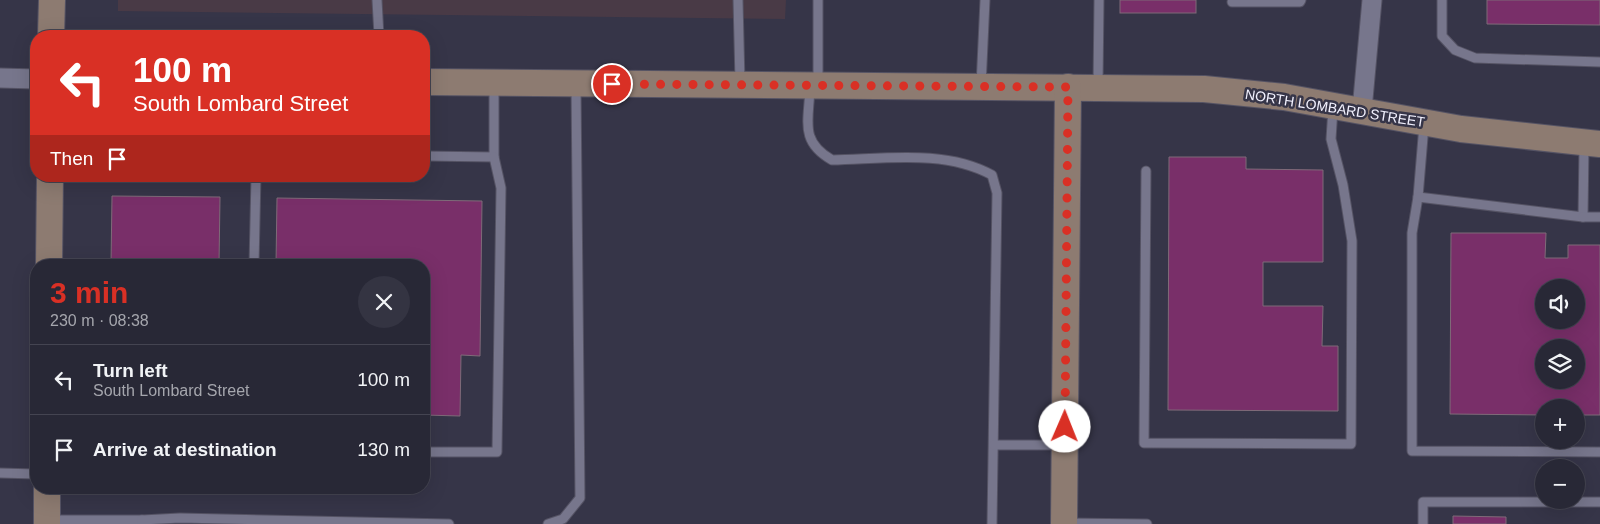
<!DOCTYPE html>
<html lang="en">
<head>
<meta charset="utf-8">
<style>
	:root { --surface:#282836; --page:#343442; --text:#f1f3f6; --muted:#a5a6ad; --line:#444451; --accent:#d93025 }
	body { margin:0; font-family:Arial,sans-serif; background:var(--page); color:var(--text); height:100vh; display:flex; flex-direction:column; font-size:19px; white-space:nowrap }
	* { box-sizing:border-box; margin:0 }
	p { font-size:16px; color:var(--muted) }
	.icon { flex:none; width:28px; height:28px; fill:none; stroke:currentColor; stroke-width:2; stroke-linecap:round; stroke-linejoin:round }
	.map { position:relative; flex:1; overflow:hidden }
	.sheet { position:absolute; left:30px; top:259px; width:400px; height:235px; display:flex; flex-direction:column; background:var(--surface); border-radius:20px; box-shadow:0 5px 20px #0002,0 0 0 1px var(--line) }
	.sheet>* { flex:none }
	.top-card { position:absolute; left:30px; top:30px; width:400px; height:152px; border-radius:20px; box-shadow:0 5px 20px #0002,0 0 0 1px var(--line); background:#d93025; color:#fff; overflow:hidden }
	.tools { position:absolute; left:1535px; top:279px; display:grid; gap:10px }
	.tools a { display:grid; place-items:center; width:50px; height:50px; border-radius:50%; background:var(--surface); box-shadow:0 5px 20px #0002,0 0 0 1px var(--line); font-size:25px }
	.pin { position:absolute; display:grid; place-items:center; width:42px; height:42px; color:#fff; margin:-21px; border:2px solid #fff; border-radius:50%; box-shadow:0 1px 5px #0007 }
	.me { position:absolute; width:55px; margin:-28px; rotate:1deg; stroke-linejoin:round; filter:drop-shadow(0 0 4px #0008) }
	.turn { display:flex; align-items:center; gap:18px; height:105px; padding:0 20px; font-size:22px }
	.turn .icon { width:65px; height:65px; stroke-width:2.5 }
	.turn b { display:block; font-size:35px; line-height:42px }
	.then { display:flex; align-items:center; height:48px; padding:0 20px; background:#0003; gap:10px; font-size:19px }
	.round { display:grid; place-items:center; flex:none; width:52px; height:52px; border-radius:26px; background:var(--page) }
	.head { display:flex; align-items:center; justify-content:space-between; height:85px; padding:0 20px }
	h1 { font-size:30px; font-weight:700; line-height:38px; color:var(--accent) }
	ul { padding:0; list-style:none }
	li { display:flex; align-items:center; gap:15px; height:70px; padding:0 20px; border-top:1px solid var(--line) }
	li div { flex:1 }
	li b { display:block; font-size:19px }
	li em { font-style:normal }
	.map>svg:first-child { display:block }
	.industrial { fill:#493a46 }
	.building { fill:#792f69; stroke:#7f6b79; fill-rule:evenodd }
	.lines { fill:none; stroke-linecap:round; stroke-linejoin:round }
	.lane-casing { stroke:#555364; stroke-width:11 }
	.street-casing { stroke:#555364; stroke-width:21 }
	.secondary-casing { stroke:#555364; stroke-width:28 }
	.lane { stroke:#77768c; stroke-width:9 }
	.street { stroke:#77768c; stroke-width:19 }
	.secondary { stroke:#8d7b71; stroke-width:26 }
	.route { stroke:#d93025; stroke-width:9; stroke-dasharray:0 16.2 }
	.labels { text-anchor:middle; stroke-width:5; stroke-linejoin:round; paint-order:stroke }
	.street-label { font-size:14px; fill:#f2f1fe; stroke:#363548 }
</style>
</head>
<body>
<div class="map">
<svg width="1600" height="524" viewBox="0 0 1600 524">
	<rect width="100%" height="100%" fill="#363548"/>
	<polygon class="industrial" points="118,0 786,0 785,19 118,11"/>
	<g class="building">
		<rect x="1120" y="0" width="76" height="13"/>
		<polygon points="1487,0 1600,0 1600,25 1487,24"/>
		<polygon points="1169,157 1246,157 1246,169 1323,170 1323,262 1263,262 1263,306 1323,306 1322,346 1338,346 1338,411 1168,410"/>
		<polygon points="112,196 220,197 219,265 111,265"/>
		<polygon points="277,198 482,201 480,356 461,355 460,416 424,415 424,265 276,265"/>
		<path d="M1451,233H1546L1545,258H1568V245H1600V415H1576V408H1544V415L1450,414ZM1544,288H1576V320H1544ZM1544,348H1576V380H1544Z"/>
		<polygon points="1453,516 1506,517 1506,524 1453,524"/>
	</g>
	<g class="lines">
		<defs>
			<g id="lane">
				<polyline points="377,0 379,36"/>
				<polyline points="738,0 740,82"/>
				<polyline points="818,0 818,82"/>
				<polyline points="1442,0 1442,36 1455,50 1475,58 1600,62"/>
				<polyline points="1232,2 1300,2 1301,0"/>
				<polyline points="1098,85 1099,0"/>
				<polyline points="981,86 985,0"/>
				<path d="M810,87C809,121 799,141 832,160C884,159 945,149 992,175L997,193L992,524"/>
				<polyline points="1424,125 1418,197 1412,233 1412,451 1600,452"/>
				<polyline points="424,156 494,157 494,85"/>
				<polyline points="1146,171 1144,443 1351,444 1352,241 1343,185 1331,139 1333,108"/>
				<polyline points="1418,197 1583,217 1584,146"/>
				<polyline points="1583,217 1600,217"/>
				<polyline points="254,265 256,176"/>
				<polyline points="994,445 1062,445"/>
				<polyline points="424,452 497,452 501,188 494,157"/>
				<polyline points="0,473 36,474"/>
				<polyline points="50,520 142,520"/>
				<polyline points="1067,523 1147,524"/>
				<polyline points="142,524 142,520 180,518 449,524"/>
				<polyline points="548,524 563,519 580,498 576,86"/>
				<polyline points="1423,524 1423,502 1600,502"/>
			</g>
			<g id="street">
				<polyline points="0,78 36,79"/>
				<polyline points="1362,110 1372,0"/>
			</g>
			<g id="secondary">
				<polyline points="51,36 52,0"/>
				<polyline points="424,82 1204,89 1284,97 1461,129 1600,144"/>
				<polyline points="49,265 50,176"/>
				<polyline points="47,488 47,524"/>
				<polyline points="1064,524 1068,87"/>
			</g>
		</defs>
		<use href="#lane" class="lane-casing"/>
		<use href="#street" class="street-casing"/>
		<use href="#secondary" class="secondary-casing"/>
		<use href="#lane" class="lane"/>
		<use href="#street" class="street"/>
		<use href="#secondary" class="secondary"/>
	</g>
	<g class="lines">
		<polyline class="route" points="612,84 1068,87 1065,427"/>
	</g>
	<g class="labels">
		<g class="street-label">
			<text transform="translate(1335 108) rotate(9)" y="5">NORTH LOMBARD STREET</text>
		</g>
	</g>
</svg>
<div class="tools">
<a><svg class="icon" aria-label="sound" viewBox="0 0 24 24"><path d="M4 9h4l5-4v14l-5-4H4zM17 9q2 3 0 6"/></svg></a>
<a><svg class="icon" aria-label="layers" viewBox="0 0 24 24"><path d="M12 4l9 5-9 5-9-5zM3 14l9 5 9-5"/></svg></a>
<a>+</a>
<a>−</a>
</div>
<div class="pin" style="left:612px;top:84px;background:#d93025"><svg class="icon" aria-label="arrive" viewBox="0 0 24 24"><path d="M6 21V4h12l-3 4 3 4H6"/></svg></div>
<svg class="me" style="left:1065px;top:427px" viewBox="-20 -20 40 40"><circle r="19" fill="#fff"/><path d="M0-13L10 11 0 6-10 11z" fill="#d93025"/></svg>
<div class="top-card">
<div class="turn"><svg class="icon" aria-label="left" viewBox="0 0 24 24"><path d="M17 20v-9H6M10 6l-5 5 5 5"/></svg><div><b>100 m</b>South Lombard Street</div></div>
<div class="then">Then<svg class="icon" aria-label="arrive" viewBox="0 0 24 24"><path d="M6 21V4h12l-3 4 3 4H6"/></svg></div>
</div>
<section class="sheet">
<div class="head"><div><h1>3 min</h1><p>230 m · 08:38</p></div><a class="round"><svg class="icon" aria-label="close" viewBox="0 0 24 24"><path d="M6 6l12 12M18 6L6 18"/></svg></a></div>
<ul>
<li><svg class="icon" aria-label="left" viewBox="0 0 24 24"><path d="M17 20v-9H6M10 6l-5 5 5 5"/></svg><div><b>Turn left</b><p>South Lombard Street</p></div><em>100 m</em></li>
<li><svg class="icon" aria-label="arrive" viewBox="0 0 24 24"><path d="M6 21V4h12l-3 4 3 4H6"/></svg><div><b>Arrive at destination</b></div><em>130 m</em></li>
</ul>
</section>
</div>
</body>
</html>
